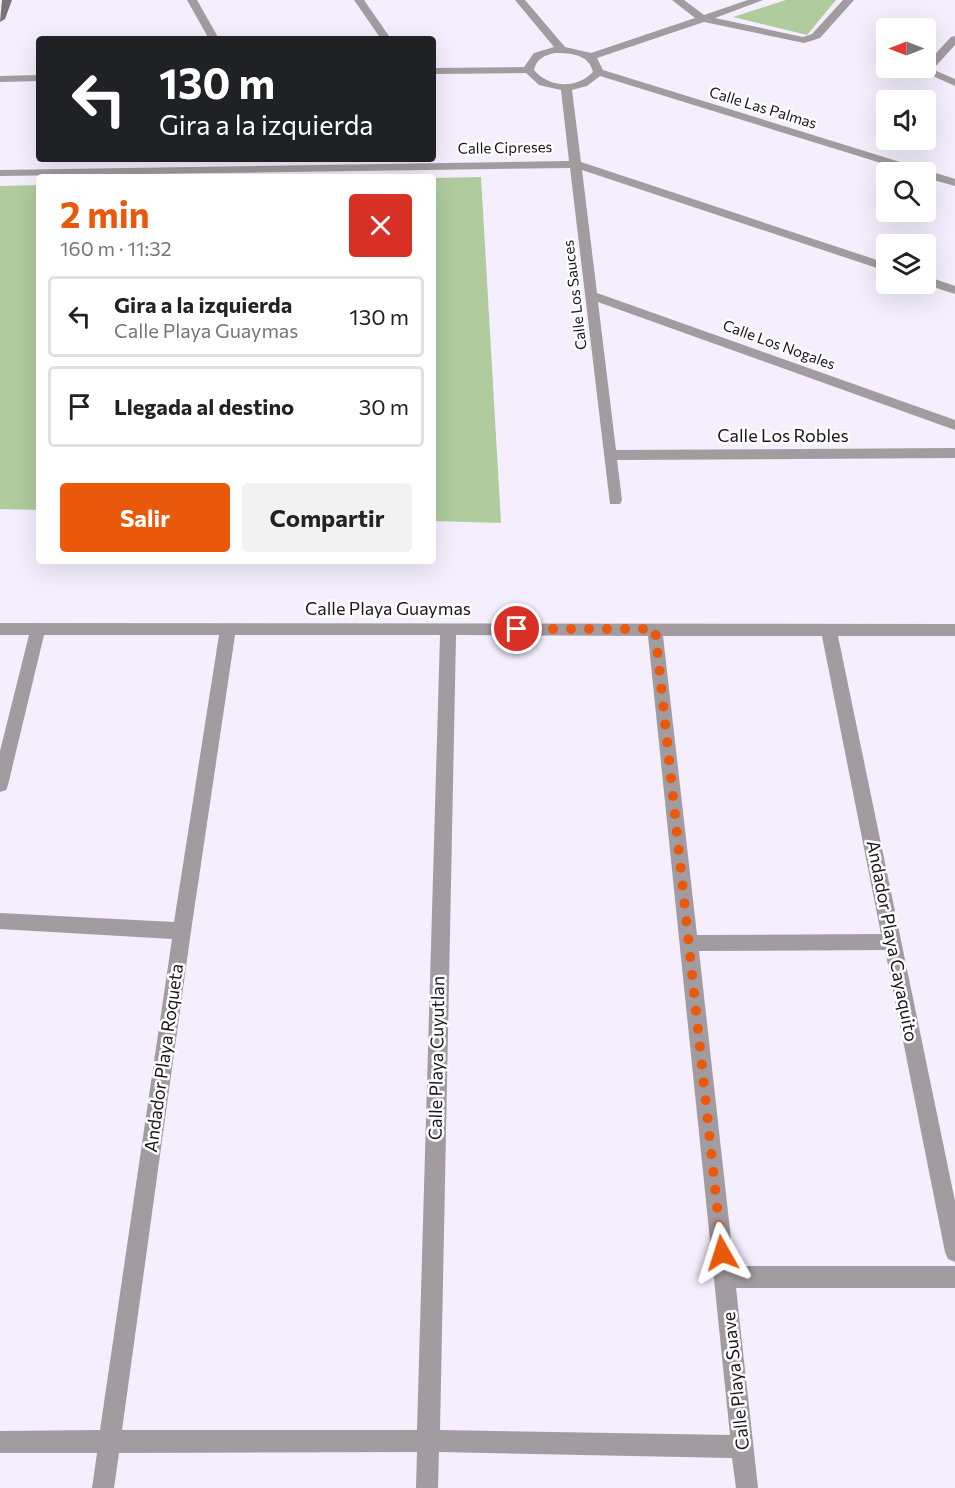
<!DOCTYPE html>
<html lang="es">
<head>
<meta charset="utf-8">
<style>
	:root { --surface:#fff; --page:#f2f2f2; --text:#222; --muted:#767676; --line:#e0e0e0; --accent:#ea580c }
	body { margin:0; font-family:Commissioner,sans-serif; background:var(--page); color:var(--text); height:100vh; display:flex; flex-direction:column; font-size:22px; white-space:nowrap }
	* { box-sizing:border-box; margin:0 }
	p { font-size:20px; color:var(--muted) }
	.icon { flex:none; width:33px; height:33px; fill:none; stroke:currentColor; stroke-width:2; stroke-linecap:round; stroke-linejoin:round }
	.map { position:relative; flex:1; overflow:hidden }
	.side { position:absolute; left:36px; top:174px; width:400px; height:390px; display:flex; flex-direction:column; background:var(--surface); border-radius:6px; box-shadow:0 6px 24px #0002 }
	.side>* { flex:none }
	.banner { position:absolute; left:36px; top:36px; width:400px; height:126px; border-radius:6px; box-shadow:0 6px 24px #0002; background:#202124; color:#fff; overflow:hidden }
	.needle { width:39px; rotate:270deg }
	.buttons { position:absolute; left:876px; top:18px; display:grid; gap:12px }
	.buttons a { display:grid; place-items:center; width:60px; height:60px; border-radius:6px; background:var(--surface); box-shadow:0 6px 24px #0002; font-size:30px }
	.pin { position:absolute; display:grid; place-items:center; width:51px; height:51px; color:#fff; margin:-26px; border:3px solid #fff; border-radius:50%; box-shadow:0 2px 6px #0007 }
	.me { position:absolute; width:66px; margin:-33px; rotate:354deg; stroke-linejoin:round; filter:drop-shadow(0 0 4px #0008) }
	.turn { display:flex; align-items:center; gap:21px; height:126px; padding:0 24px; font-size:27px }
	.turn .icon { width:78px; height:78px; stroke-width:2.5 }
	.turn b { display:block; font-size:42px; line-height:51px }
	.round { display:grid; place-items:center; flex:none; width:63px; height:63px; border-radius:6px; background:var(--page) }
	.overview { display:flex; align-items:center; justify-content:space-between; height:102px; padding:0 24px }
	h1 { font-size:36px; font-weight:700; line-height:45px; color:var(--accent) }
	.primary-button { display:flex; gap:12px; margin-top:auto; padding:12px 24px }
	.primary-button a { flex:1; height:69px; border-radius:6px; background:var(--accent); color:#fff; font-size:24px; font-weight:700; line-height:69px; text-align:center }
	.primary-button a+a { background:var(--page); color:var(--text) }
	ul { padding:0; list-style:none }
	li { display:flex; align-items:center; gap:18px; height:81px; margin:0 12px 9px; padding:0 12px; border:3px solid var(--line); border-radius:6px }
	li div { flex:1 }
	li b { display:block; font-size:22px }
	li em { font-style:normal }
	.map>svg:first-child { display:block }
	.green { fill:#b0cb9e }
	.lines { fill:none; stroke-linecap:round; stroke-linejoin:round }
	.minor { fill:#a29ba0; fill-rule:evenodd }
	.secondary { fill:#7d7279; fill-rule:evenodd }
	.route { stroke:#ea580c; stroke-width:10; stroke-dasharray:0 18 }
	.labels { text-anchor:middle; stroke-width:5; stroke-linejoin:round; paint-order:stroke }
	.far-street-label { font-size:15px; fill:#18151b; stroke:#fefefe }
	.street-label { font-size:18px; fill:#18151b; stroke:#fefefe }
</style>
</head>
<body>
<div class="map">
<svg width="955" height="1488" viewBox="0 0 955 1488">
	<rect width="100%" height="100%" fill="#f4eefd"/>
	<g class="green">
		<polygon points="786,0 836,0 807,35 733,17"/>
		<polygon points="481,177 501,523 434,521 434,178"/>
		<polygon points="39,185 39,510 0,509 0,186"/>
	</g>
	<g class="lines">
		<g class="minor">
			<polygon points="187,0 197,0 219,39 209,39"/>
			<polygon points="354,0 364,0 391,39 381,39"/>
			<path d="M515,0H525L565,47L591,53L695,18L672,0H684L704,15L748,0H763L715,18L803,37L812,34L843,0H854L820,38L804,43L704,22L597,58L603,70L955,179V186L926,178V172H910L600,76L587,86L572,90L581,162L886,263V271L582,170L597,293L955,420V430L598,302L616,450L955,448V458L617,460L622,500L620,504H610L570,168L0,176V170L569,161L561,90L539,85L526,73L434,74V68L524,67L534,53L554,47ZM555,53C570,53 589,54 593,72C577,89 549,88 534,70C536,59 545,55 555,53Z"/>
			<polygon points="955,36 955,45 934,68 934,70 955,79 955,86 924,72 926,64 951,37"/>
			<polygon points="39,75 39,81 0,82 0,76"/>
			<polygon points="926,276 955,286 955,294 924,284"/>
			<path d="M0,623L955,624V636H838L955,1201V1262L948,1259L945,1252L885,950L699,951L734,1266H955V1288H736L758,1488H736L732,1458L439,1452L438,1488H416L417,1452L119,1453L114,1488H92L97,1453H0V1431L100,1430L172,939L0,929V913L174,922L219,635H44L8,785L6,790L0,792V751L29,635H0ZM235,635H440L417,1430H122L191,931ZM456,635L648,636L730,1435L440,1430ZM663,636H822L881,934L697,935Z"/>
		</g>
		<polygon class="secondary" points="2,0 12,0 5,19 0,22"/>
	</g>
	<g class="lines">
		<polyline class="route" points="517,629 655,629 722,1253"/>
	</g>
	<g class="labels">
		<g class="far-street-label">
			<text transform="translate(763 108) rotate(17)" y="5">Calle Las Palmas</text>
			<text transform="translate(505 148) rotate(-1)" y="5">Calle Cipreses</text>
			<text transform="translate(575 295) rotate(-97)" y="5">Calle Los Sauces</text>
			<text transform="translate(779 345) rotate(20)" y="5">Calle Los Nogales</text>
		</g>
		<g class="street-label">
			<text x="783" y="442">Calle Los Robles</text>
			<text x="388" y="615">Calle Playa Guaymas</text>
			<text transform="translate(892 941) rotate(79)" y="6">Andador Playa Cayaquito</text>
			<text transform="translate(164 1058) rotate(-82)" y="6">Andador Playa Roqueta</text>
			<text transform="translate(437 1058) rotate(-89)" y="6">Calle Playa Cuyutlan</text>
			<text transform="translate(736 1381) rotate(-96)" y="6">Calle Playa Suave</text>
		</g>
	</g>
</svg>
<div class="buttons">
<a><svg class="needle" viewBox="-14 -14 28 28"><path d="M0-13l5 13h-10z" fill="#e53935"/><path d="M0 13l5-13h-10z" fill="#767676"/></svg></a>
<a><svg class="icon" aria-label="sound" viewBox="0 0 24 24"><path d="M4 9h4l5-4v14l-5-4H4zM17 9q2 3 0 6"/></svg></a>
<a><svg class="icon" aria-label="search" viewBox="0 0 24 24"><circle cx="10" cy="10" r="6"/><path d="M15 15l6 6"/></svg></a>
<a><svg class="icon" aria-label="layers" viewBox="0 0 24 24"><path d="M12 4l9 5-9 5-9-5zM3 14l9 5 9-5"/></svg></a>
</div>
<div class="pin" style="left:517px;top:629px;background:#d93025"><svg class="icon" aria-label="arrive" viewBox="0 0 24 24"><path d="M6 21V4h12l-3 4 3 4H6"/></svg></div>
<svg class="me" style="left:722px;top:1253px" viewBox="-20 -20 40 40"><path d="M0-17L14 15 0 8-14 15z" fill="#ea580c" stroke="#fff" stroke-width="4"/></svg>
<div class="banner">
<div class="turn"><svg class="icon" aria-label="left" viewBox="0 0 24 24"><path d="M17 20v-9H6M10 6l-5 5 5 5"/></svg><div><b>130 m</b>Gira a la izquierda</div></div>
</div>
<section class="side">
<div class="overview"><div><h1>2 min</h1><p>160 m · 11:32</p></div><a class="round" style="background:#d93025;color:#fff"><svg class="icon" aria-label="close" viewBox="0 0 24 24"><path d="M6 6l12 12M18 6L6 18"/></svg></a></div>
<ul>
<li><svg class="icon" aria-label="left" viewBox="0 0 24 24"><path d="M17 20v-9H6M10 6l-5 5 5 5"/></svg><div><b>Gira a la izquierda</b><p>Calle Playa Guaymas</p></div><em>130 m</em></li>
<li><svg class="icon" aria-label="arrive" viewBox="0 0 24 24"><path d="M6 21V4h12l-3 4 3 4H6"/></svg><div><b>Llegada al destino</b></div><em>30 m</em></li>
</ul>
<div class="primary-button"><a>Salir</a><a>Compartir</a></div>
</section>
</div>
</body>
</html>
